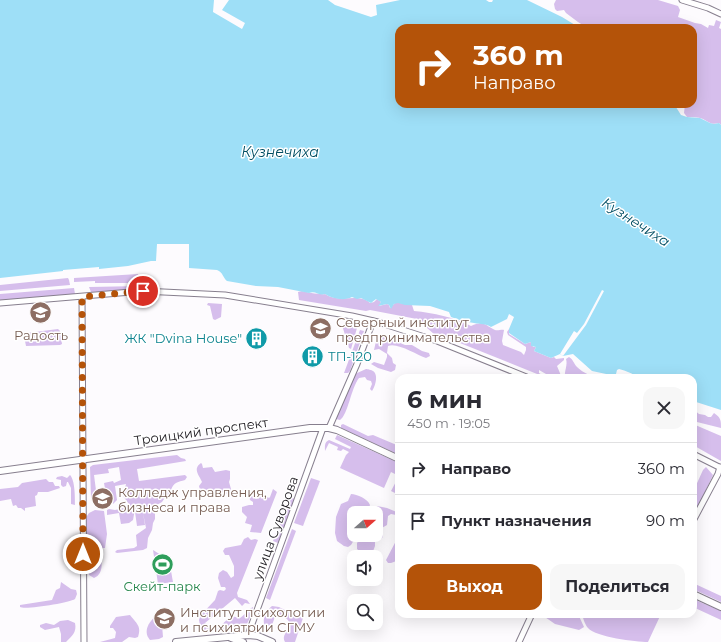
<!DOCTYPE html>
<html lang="ru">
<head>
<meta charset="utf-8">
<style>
	:root { --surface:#fff; --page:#f7f7f7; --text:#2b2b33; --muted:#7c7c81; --line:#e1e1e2; --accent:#b45309 }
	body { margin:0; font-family:Montserrat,sans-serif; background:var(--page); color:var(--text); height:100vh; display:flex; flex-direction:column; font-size:15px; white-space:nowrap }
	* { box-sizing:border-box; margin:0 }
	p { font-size:13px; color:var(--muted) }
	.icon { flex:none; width:22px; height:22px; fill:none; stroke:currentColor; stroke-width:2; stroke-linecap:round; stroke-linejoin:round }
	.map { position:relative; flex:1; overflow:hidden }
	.sheet { position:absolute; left:395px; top:374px; width:302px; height:244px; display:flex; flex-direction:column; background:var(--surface); border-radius:12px; box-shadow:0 4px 16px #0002 }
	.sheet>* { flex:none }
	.top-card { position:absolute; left:395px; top:24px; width:302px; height:84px; border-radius:12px; box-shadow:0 4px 16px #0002; background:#b45309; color:#fff; overflow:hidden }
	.needle { width:26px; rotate:69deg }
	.controls { position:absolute; left:347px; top:506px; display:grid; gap:8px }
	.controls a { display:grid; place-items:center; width:36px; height:36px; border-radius:8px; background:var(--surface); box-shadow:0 4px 16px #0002; font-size:20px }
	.pin { position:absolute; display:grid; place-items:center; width:34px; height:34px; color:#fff; margin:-17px; border:2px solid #fff; border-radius:50%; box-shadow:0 1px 4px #0007 }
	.me { position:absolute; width:44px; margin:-22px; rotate:0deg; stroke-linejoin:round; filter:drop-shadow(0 0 3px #0008) }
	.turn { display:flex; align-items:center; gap:14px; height:84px; padding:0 12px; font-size:18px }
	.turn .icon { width:52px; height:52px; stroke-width:2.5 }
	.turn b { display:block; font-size:28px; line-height:34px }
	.round { display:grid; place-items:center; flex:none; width:42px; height:42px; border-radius:12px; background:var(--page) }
	.overview { display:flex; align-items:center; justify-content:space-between; height:68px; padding:0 12px }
	h1 { font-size:24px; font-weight:700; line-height:30px }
	.button { display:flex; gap:8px; margin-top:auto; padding:8px 12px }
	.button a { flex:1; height:46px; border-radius:12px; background:var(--accent); color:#fff; font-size:16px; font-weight:700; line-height:46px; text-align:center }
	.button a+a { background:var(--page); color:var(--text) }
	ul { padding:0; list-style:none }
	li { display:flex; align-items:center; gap:12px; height:52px; padding:0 12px; border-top:1px solid var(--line) }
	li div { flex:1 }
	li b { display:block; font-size:15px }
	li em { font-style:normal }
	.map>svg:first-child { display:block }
	.green { fill:#d6beec }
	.water { fill:#9edff7 }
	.pier { fill:#fdfbfe }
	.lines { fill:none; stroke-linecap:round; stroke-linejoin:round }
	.minor-casing { stroke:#877f8e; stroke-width:7 }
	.major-casing { stroke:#877f8e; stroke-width:8 }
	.minor { stroke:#fff; stroke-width:5 }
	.major { stroke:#fff; stroke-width:6 }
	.route { stroke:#b45309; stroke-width:7; stroke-dasharray:0 12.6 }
	.labels { text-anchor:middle; stroke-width:3; stroke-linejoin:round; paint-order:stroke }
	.education-label { font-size:13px; fill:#785e54; stroke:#fff; text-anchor:start }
	.culture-label { font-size:13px; fill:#0d838f; stroke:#fff; text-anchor:end }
	.street-label { font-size:13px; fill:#1f1c21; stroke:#fff }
	.leisure-label { font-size:13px; fill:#27864d; stroke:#fff }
	.water-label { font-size:14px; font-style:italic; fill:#004d62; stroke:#fff }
</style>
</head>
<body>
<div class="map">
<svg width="721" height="642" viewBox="0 0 721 642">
	<rect width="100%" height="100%" fill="#fdfbfe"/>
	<g class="green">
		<path d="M556,0H658L678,6L680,10L678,17L695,23L701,24L708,28L709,25L714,26L716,20L721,22L719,28L721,29V125L719,123C712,125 710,123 703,119C698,117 692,117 687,117L684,113L685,104H693V28H607L598,25L586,27L578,22L566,13L564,10L557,11L555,9L554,4Z"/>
		<polygon points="138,274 138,283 95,283 95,281 74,282 74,278"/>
		<polygon points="68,278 69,280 70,285 0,291 0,285"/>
		<polygon points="141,286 141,290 91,292 89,287"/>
		<polygon points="74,288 75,294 0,301 0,294"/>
		<path d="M302,291C305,292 322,295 325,294C340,304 359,292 370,303L374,302L377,299L381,302L379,306L387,304L389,305L390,308L395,303H400L412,305L414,311C434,313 453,317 471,326C483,320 485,325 495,330C498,331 502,329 504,330L502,341L503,345L521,352L524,355L526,350V347L508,335L507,332L509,329V334L525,344L531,342L533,347H536L534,351L551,358L554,357L556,359L564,358V360L557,366L562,378H553L539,370V373L547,378L450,339L435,335L417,319L370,310L366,311L299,300L298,292Z"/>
		<polygon points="208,303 222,304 221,317 215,320 213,319 210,306 207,305"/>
		<polygon points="342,325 357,328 351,349 349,348"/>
		<polygon points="58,329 60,331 62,344 60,345 26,346 24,336 27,333"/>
		<polygon points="360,330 364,331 350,371 348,373 344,373"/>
		<path d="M380,336L388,338L405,345H412L422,351L429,353L430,356L426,358C417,355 397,342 388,346L387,353L392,358L393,363L396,365L395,370L391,372L378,368L371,364L374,362L384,365L387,357V354L379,349L374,350L377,337Z"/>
		<path d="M569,357C573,359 574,364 577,367C583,373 591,376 599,378H565C564,371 568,365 566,359Z"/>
		<path d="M366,369C367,369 372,370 373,371C379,375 375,387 372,391L370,389L372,384L371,381L367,380L365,377L359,378C351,388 348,415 340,420L336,419L355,374Z"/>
		<path d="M693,409L699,414L705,415L708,417H711L714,413C721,418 721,420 721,428L693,421Z"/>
		<polygon points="343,424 368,436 373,435 399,446 399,455 341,428 341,425"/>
		<polygon points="693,424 721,436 721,461 693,445"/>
		<path d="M337,435L399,463V495L391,491L399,476L391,472L384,488L340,468L346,455L349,452L343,449L341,451L337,450L338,447L329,443L325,451C325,447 324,442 329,440L350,449L351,447L335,439Z"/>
		<path d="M177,455L181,458L185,459L186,461L137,469L139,481L185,475L187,477L185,480C178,482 174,482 171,490L172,496H166L162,502L155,506V519L153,523L152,530L148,538L147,548L143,550L117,553L115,552L117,550L134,548L137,546L136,535L146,528L143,513L145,525L137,526L135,512L142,511V509L140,507L135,509L133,520L129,523L121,524L119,513L107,515V510L109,509L115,510L124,508L129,510V504L123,496L126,484L115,486L117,500L113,504L111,493L106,494L104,483L113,481L114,483L121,480L119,467L108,469L109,473L94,475L97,498H91L90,467L93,465Z"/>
		<path d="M201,463L202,464L203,468L212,467L215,472L226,470L230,471V479L229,482L231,489V492L226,494L219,491L212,492L200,490L199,486L202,482C200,476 192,469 201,463Z"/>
		<polygon points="706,467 713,475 693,518 693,492 703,470"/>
		<path d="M70,475C75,480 75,497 75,505L71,504V488L68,482H67L66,486L63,487L61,485V480L56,479L57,477L62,476L67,478Z"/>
		<polygon points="311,478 320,481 303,526 294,523"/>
		<polygon points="46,479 49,482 53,482 55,486 59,486 60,488 48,492 38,492 37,495 35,496 36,506 25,508 25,511 21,508 18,508 16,505 13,506 11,499 0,501 0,489 18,487 22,483"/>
		<polygon points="273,489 277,492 261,533 250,532 252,525 245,523 247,517 242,512 242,507 249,505 253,505 253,502 250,500 249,496 251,495 256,499 264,495 269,498 270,497"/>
		<path d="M351,494C357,494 368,499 370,505L367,513H354V535H357L351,545L348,547L344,546L337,541L335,533L336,517L341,504L348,501Z"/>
		<polygon points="290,497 295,499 278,543 273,541"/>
		<polygon points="377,506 387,508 399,513 396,515 391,514 388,516 387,525 380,529 383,537 379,540 375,538 375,546 372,554 365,556 357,549 357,543 363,535 376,535 376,513"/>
		<path d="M95,510L104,511L107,534L105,548H101L98,550C102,558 105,574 94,578L89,575L85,540V519L89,513Z"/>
		<polygon points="292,529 296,531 270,600 266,598"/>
		<polygon points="399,531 399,560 391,563 388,563 386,560 397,539"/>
		<polygon points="248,537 251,540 255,539 258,540 237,593 238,597 247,600 250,604 245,603 242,606 235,598 205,623 212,632 207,633 201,631 199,620 200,616 215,600 218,591 220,590 224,591 226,589 225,587 221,587 218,578 219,573 223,570 227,572 231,578 234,576 234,566 229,555 225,555 223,551 225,548 241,545 244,539"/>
		<polygon points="153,550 169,560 173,582 158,584"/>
		<path d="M61,582L71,589L76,590L77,594L75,599C69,603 25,610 20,607V605L52,600L56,590L60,588Z"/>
		<polygon points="693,583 721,596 721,602 693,589"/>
		<polygon points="693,599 721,611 721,620 693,607"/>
		<path d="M272,606L279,607L296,616L303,618L295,642H285C281,636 288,631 290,625C289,618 281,614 275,617L270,630L266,631C262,621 263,613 272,606Z"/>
		<path d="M253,607V611L247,624L236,625L227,630H216L231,616L240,618C245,615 248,609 253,607Z"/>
		<path d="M161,613L163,637L159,639L150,640C141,630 152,617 161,613Z"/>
		<polygon points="543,614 578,614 584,627 579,630 555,624 542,615"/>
		<path d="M582,614H589L598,617L599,614H661L648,642C636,642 596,637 588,628C585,625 583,618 582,614Z"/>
		<path d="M130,615C136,623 142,626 138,637L135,638L129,637L122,642H100L115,638L116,632L113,628H110V626L116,617Z"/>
		<path d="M68,620L75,623C77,632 72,636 66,642H61V634L59,627L45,630L40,627V625L46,623L54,625L60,621Z"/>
	</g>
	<path class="water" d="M0,0H214L213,12L242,29L245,23L222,10L229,0H328L335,5L371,17L377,15L376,5L400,0H486L489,2H492L493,0H527L562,17L580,28H585H399V104H674L681,115L687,117L700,118L710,123L714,124L719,123L721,125V410L693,401V378H638C633,373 626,371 619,369L617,370L616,374L611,375L592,371L573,354L563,356L560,354L551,358L534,351L536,347L531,346V342L525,344L509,333V329L514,317L509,314L507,319L491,327C485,323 481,325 474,323C466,322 459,320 451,317L449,312L430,306L405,305L398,303L394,304L391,309L389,305L387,304L378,306L381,302L376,299L371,303L361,298L357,299L352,297C344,301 333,299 325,294C319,296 315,290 309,293L278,287L256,286L227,281C223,278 223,272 217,270L189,268V244H157L156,261H151L128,266L99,269V267L63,270V271L0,278Z"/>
	<polygon class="pier" points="602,290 604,291 586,325 563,356 560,354 574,331 577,333 584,324"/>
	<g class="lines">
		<defs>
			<g id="minor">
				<polyline points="682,0 708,8 721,14"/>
				<polyline points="82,297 84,642"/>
				<polyline points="0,303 143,291 225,295 352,316 378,322 437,341 529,378"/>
				<polyline points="329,428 357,364 373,321"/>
				<polyline points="693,454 721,468"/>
				<polyline points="693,521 718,474 720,467"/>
				<polyline points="248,635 323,428"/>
				<polyline points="519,642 532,614"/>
			</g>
			<g id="major">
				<polyline points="0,471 310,428 329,428 337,430 399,459"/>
				<polyline points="693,594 721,607"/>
				<polyline points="231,638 243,642"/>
				<polyline points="176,642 248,635 258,636 272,642"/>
			</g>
		</defs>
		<use href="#minor" class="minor-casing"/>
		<use href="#major" class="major-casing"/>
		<use href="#minor" class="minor"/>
		<use href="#major" class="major"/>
	</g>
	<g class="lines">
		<polyline class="route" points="83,554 82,297 143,291"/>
	</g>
	<defs>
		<symbol id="school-disc" viewBox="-11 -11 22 22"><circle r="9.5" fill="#8d6e63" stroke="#fff"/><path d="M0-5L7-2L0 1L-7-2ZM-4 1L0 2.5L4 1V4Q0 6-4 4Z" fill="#fff"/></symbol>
		<symbol id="university-disc" viewBox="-11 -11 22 22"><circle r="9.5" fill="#8d6e63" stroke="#fff"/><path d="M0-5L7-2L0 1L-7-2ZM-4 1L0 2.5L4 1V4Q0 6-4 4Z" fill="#fff"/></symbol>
		<symbol id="building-disc" viewBox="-11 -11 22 22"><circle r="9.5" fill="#0f9aa8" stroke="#fff"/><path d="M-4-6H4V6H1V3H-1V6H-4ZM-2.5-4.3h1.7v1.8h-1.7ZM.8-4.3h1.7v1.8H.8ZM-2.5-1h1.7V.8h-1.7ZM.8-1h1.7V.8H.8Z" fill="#fff"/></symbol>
		<symbol id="stadium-disc" viewBox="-11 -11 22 22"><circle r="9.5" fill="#2e9e5b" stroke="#fff"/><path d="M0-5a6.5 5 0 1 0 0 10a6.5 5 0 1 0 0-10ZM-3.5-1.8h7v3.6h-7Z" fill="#fff"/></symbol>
	</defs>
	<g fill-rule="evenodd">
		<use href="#school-disc" x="28" y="300" width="25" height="25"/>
		<use href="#university-disc" x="308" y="316" width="25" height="25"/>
		<use href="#building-disc" x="244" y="326" width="25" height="25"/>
		<use href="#building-disc" x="300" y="344" width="25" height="25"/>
		<use href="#university-disc" x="90" y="486" width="25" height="25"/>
		<use href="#stadium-disc" x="150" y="552" width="25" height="25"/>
		<use href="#university-disc" x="152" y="606" width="25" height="25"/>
	</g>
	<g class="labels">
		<g class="education-label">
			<text x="336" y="327">Северный институт<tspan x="336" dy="15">предпринимательства</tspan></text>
			<text x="41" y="340" text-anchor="middle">Радость</text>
			<text x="118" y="497">Колледж управления,<tspan x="118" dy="15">бизнеса и права</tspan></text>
			<text x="180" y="617">Институт психологии<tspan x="180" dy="15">и психиатрии СГМУ</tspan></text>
		</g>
		<g class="culture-label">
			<text x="242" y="343">ЖК "Dvina House"</text>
			<text x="328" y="361" text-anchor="start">ТП-120</text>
		</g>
		<g class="street-label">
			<text transform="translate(201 431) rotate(-8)" y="5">Троицкий проспект</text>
			<text transform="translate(275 528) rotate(-70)" y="5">улица Суворова</text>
		</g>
		<g class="leisure-label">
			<text x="162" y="591">Скейт-парк</text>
		</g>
		<g class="water-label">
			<text x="280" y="157">Кузнечиха</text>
			<text transform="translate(636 222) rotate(33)" y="5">Кузнечиха</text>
		</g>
	</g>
</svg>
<div class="controls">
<a><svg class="needle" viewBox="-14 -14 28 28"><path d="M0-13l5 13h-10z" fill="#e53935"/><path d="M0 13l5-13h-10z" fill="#7c7c81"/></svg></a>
<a><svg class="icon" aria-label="sound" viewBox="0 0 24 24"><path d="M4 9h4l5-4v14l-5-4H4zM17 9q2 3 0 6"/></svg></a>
<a><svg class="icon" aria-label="search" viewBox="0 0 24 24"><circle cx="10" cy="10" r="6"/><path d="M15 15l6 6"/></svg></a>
</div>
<div class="pin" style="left:143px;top:291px;background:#d93025"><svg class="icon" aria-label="arrive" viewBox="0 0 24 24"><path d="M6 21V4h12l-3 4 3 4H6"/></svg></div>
<svg class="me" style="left:83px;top:554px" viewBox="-20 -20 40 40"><circle r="17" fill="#b45309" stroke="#fff" stroke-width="3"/><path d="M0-11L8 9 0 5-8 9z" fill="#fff"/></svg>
<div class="top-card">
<div class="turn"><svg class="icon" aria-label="right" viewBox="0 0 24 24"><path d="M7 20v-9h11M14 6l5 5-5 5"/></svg><div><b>360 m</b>Направо</div></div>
</div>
<section class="sheet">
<div class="overview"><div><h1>6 мин</h1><p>450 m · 19:05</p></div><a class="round"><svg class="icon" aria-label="close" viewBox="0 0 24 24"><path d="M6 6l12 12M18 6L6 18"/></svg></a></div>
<ul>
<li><svg class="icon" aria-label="right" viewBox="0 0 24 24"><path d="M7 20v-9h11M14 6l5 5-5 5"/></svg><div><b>Направо</b></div><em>360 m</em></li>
<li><svg class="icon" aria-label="arrive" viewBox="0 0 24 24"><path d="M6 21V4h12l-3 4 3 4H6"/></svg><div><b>Пункт назначения</b></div><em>90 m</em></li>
</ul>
<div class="button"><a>Выход</a><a>Поделиться</a></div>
</section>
</div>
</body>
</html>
